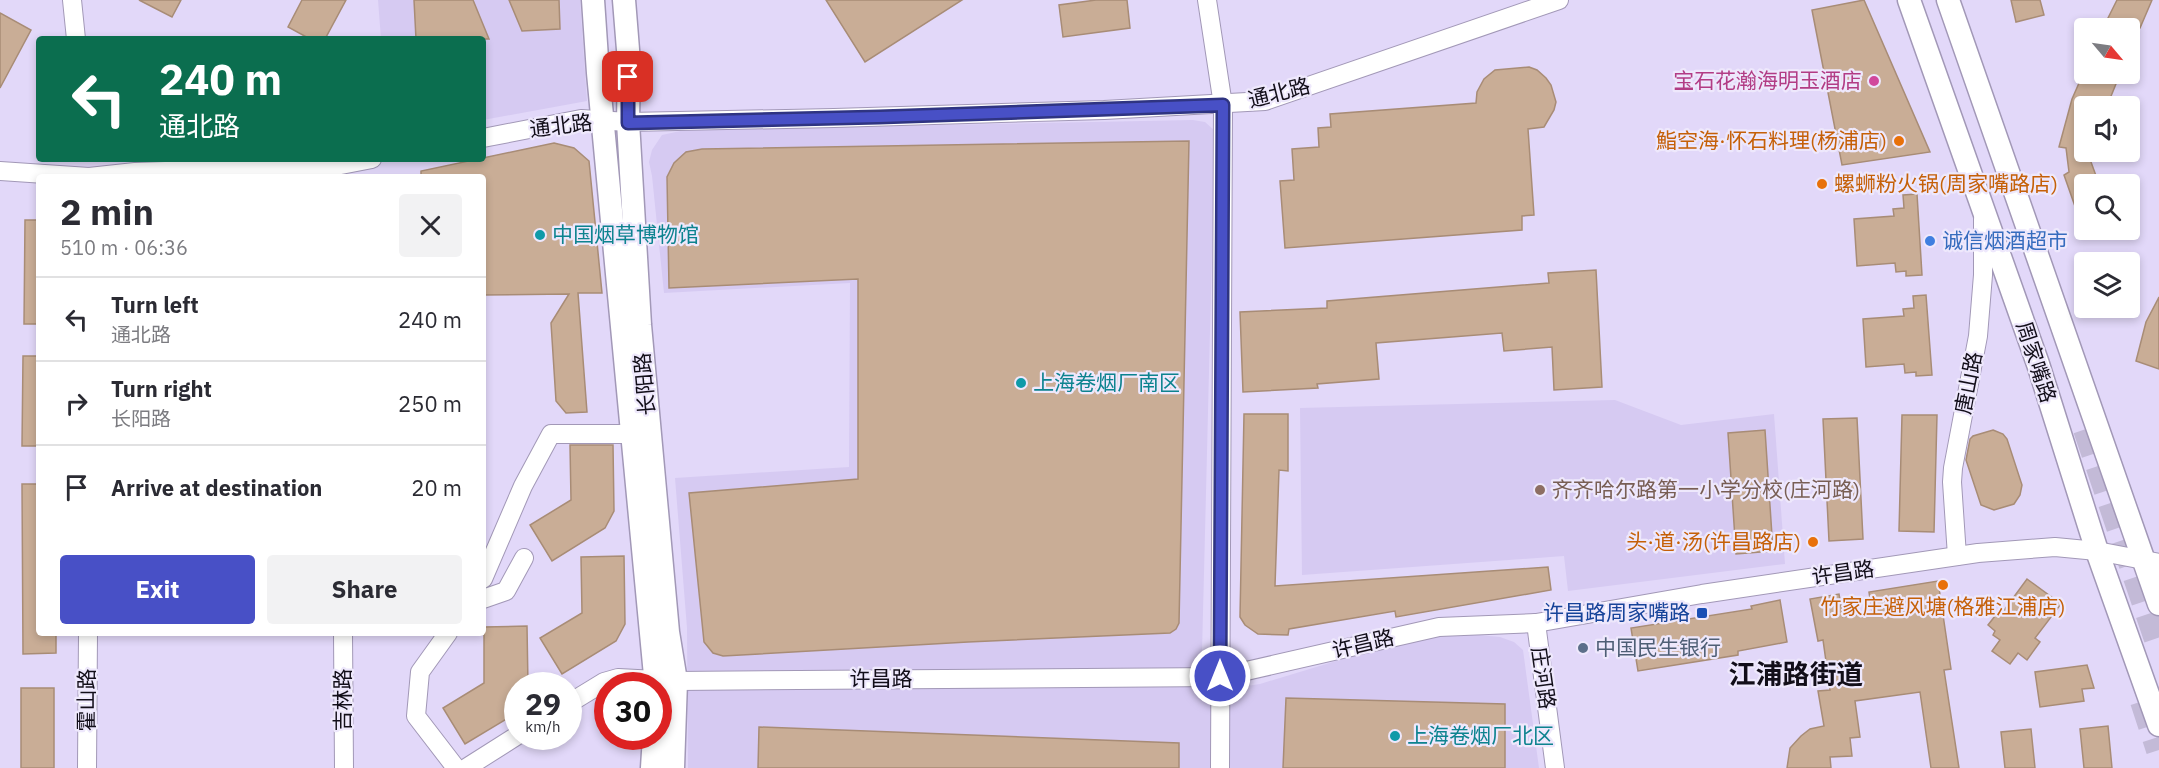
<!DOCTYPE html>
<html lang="en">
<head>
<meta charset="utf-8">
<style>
	:root { --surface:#fff; --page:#f2f2f3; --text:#2b2b33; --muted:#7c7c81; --line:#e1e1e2; --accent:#4850c6 }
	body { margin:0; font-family:"IBM Plex Sans","Noto Sans SC",sans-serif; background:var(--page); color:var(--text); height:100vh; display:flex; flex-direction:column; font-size:22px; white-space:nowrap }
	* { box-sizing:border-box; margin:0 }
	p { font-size:20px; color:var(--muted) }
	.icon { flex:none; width:33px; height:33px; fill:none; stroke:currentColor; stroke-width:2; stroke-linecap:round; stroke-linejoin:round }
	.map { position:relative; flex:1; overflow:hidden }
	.drawer { position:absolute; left:36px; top:174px; width:450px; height:462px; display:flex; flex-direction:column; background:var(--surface); border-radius:6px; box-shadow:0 3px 9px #0003 }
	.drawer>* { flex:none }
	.top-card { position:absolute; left:36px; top:36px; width:450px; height:126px; border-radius:6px; box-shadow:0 3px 9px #0003; background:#0b6e4f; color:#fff; overflow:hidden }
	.needle { width:39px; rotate:119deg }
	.buttons { position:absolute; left:2074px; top:18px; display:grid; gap:12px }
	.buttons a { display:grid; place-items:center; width:66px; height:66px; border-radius:6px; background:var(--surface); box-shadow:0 3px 9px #0003; font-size:30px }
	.speed { position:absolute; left:504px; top:672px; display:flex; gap:12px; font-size:30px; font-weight:700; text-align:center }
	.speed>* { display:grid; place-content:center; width:78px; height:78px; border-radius:50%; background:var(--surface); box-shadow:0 3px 9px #0003; line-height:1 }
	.speed small { font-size:15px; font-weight:400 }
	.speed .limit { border:9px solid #d22; background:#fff; color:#111 }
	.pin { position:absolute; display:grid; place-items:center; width:51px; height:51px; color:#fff; margin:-26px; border-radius:12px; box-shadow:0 3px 9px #0006 }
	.me { position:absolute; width:66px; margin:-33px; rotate:0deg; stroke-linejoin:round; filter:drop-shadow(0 0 4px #0008) }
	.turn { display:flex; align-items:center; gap:21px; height:126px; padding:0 24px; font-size:27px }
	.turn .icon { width:78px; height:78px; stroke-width:2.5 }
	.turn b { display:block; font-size:42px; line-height:51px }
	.round { display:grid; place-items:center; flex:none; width:63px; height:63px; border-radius:6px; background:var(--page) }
	.head { display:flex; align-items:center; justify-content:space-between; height:102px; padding:0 24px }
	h1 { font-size:36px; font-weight:700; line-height:45px }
	.action { display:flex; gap:12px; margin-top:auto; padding:12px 24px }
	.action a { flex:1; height:69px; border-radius:6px; background:var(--accent); color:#fff; font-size:24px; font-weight:700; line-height:69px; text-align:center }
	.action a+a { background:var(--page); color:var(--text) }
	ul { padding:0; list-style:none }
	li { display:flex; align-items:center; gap:18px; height:84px; padding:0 24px; border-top:2px solid var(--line) }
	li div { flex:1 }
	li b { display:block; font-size:22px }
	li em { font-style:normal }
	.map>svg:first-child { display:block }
	.built { fill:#d6caf2 }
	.building { fill:#c9ad96; stroke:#a88c76; stroke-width:1.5 }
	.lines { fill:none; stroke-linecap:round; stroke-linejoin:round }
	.highway-tunnel { stroke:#c3bad7; stroke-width:26; stroke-dasharray:26 13; stroke-linecap:butt }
	.minor-casing { stroke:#a298b7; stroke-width:20 }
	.major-casing { stroke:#a298b7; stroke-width:25 }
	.minor { stroke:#fff; stroke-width:18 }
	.major { stroke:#fff; stroke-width:22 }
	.route-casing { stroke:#2f3481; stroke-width:15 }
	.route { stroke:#4850c6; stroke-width:10 }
	.hotel-dot { fill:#d1479c; stroke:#eee8fc; stroke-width:2 }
	.food-dot { fill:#e8710a; stroke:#eee8fc; stroke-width:2 }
	.culture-dot { fill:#0f9aa8; stroke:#eee8fc; stroke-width:2 }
	.shop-dot { fill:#3f7fe0; stroke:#eee8fc; stroke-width:2 }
	.education-dot { fill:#8d6e63; stroke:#eee8fc; stroke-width:2 }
	.transit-dot { fill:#1a4fb4; stroke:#eee8fc; stroke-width:2 }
	.service-dot { fill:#5c6f8a; stroke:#eee8fc; stroke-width:2 }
	.labels { text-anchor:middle; stroke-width:4.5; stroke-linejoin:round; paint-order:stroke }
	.hotel-label { font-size:21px; fill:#b23c85; stroke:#eee8fc; text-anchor:end }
	.street-label { font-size:21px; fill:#120e19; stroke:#eee8fc }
	.food-label { font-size:21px; fill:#c56008; stroke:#eee8fc; text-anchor:end }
	.culture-label { font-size:21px; fill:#0d838f; stroke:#eee8fc; text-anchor:start }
	.shop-label { font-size:21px; fill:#366cbe; stroke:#eee8fc; text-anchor:start }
	.education-label { font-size:21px; fill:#785e54; stroke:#eee8fc; text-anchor:start }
	.transit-label { font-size:21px; fill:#164399; stroke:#eee8fc; text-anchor:end }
	.service-label { font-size:21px; fill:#4e5e75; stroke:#eee8fc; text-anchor:start }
	.district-label { font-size:27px; font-weight:bold; fill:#120e19; stroke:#eee8fc }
</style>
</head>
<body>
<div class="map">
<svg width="2159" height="768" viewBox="0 0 2159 768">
	<rect width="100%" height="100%" fill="#e2d8f9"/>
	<g class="built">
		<polygon points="378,0 580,0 587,101 483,120 483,39 381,39"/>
		<polygon points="1193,120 1205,122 1215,131 1201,693 1260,684 1402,641 1458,633 1500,637 1514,642 1523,650 1539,768 688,768 687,628 675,478 849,467 850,283 664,293 652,176 649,162 652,150 662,135 685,130"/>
		<polygon points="1615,400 1681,425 1774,414 1785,564 1568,591 1564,556 1302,575 1300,408"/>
	</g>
	<g class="building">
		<polygon points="139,0 181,0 172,17"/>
		<polygon points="302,0 346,0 325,39 310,39 288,27"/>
		<polygon points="414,0 473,0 489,39 416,39"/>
		<polygon points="509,0 559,0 560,29 522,31"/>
		<polygon points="826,0 962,0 865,62"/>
		<polygon points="1096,0 1127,0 1130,28 1063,37 1059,5"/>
		<polygon points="1864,0 1930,152 1842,165 1812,10"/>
		<polygon points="2011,0 2040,0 2044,15 2016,22"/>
		<polygon points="2117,0 2152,0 2140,28 2103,28"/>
		<polygon points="0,13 31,30 0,88"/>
		<polygon points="1529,67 1537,70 1546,78 1551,85 1556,102 1554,110 1544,127 1528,129 1534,215 1522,216 1522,230 1285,248 1280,181 1294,180 1292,149 1319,147 1318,128 1331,127 1330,114 1476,103 1477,92 1484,79 1495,70"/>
		<polygon points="2083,74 2120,74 2107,106 2085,106 2085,152 2093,152 2091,162 2099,184 2085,184 2085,229 2083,229 2064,175 2069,172 2066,148 2059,147 2072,99"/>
		<polygon points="1189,141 1179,623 1176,629 1170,633 968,642 723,656 713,653 704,642 689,493 858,479 858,279 669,288 667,177 674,163 686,152 702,149"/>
		<polygon points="554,143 574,148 589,161 602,293 578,293 587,412 566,413 556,401 551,323 569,294 483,295 483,177 421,177 421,171"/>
		<polygon points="1917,194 1922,275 1906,276 1906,271 1896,272 1895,263 1857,266 1854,219 1894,216 1893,209 1904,208 1903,195"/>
		<polygon points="25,220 39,220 39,324 24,324"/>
		<polygon points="1596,270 1602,387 1554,390 1552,347 1504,351 1502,333 1376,343 1379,379 1317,384 1318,388 1243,392 1240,312 1327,308 1327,301 1549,283 1548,273"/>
		<polygon points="1926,295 1932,375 1916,376 1916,372 1905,373 1904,364 1866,367 1863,319 1904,316 1903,309 1914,308 1913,296"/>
		<polygon points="2159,297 2159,369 2136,361 2146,322"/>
		<polygon points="23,356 39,356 39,446 22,446"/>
		<polygon points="1244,414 1288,414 1288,471 1279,470 1275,586 1548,567 1551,590 1396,617 1395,611 1289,629 1288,635 1258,634 1245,625 1240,617"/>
		<polygon points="1902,415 1937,415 1934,532 1899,531"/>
		<polygon points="1857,418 1863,539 1829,541 1823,419"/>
		<polygon points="1765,430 1773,551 1736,554 1728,433"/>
		<polygon points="1993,430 2003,434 2007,439 2022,485 2020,495 2014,504 1994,510 1981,505 1966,460 1970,439 1973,436"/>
		<polygon points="570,445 613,445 614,511 605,528 552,561 530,525 571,500"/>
		<polygon points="22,484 39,484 39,633 56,633 56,653 23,654"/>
		<polygon points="624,556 625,624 616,641 562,674 540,638 582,613 581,557"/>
		<polygon points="2027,579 2061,604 2035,638 2040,642 2027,660 2018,653 2010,664 1992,651 2000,640 1993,635 1995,631 1988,625 1999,611 2002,613"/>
		<polygon points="1938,581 1951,669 1944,670 1959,768 1931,768 1920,692 1855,701 1860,737 1850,738 1852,756 1830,757 1831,768 1787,768 1790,748 1801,736 1810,729 1824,726 1818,691 1830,690 1823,640 1818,641 1810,599 1839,594 1843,617 1872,612 1869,592"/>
		<polygon points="1780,600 1787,642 1738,651 1738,655 1638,671 1631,628 1752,609 1751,606"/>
		<polygon points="527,626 528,686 518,686 518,712 465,744 443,708 484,683 484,627"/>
		<polygon points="2087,665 2094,688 2082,689 2084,701 2040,707 2035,672"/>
		<rect x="21" y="688" width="33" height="80"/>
		<polygon points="1286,698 1505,704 1505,768 1283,768"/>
		<polygon points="2108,726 2112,768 2084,768 2080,729"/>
		<polygon points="759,727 1179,743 1179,768 758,768"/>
		<polygon points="2031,729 2035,768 2005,768 2001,732"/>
	</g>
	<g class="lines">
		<g class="highway-tunnel">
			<polyline points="2086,429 2159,645"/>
			<polyline points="2143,701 2159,750"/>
		</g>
		<defs>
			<g id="minor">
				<polyline points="72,0 76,39"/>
				<polyline points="1207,0 1223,105 1220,768"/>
				<polyline points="483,138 581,119 628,122 834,118 1104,110 1265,101 1559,0"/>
				<polyline points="0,171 89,177 135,172 341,165 372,159"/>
				<polyline points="1957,556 1952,482 1953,468 1978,336 1983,275 1983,219"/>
				<polyline points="483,579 523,486 551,434 633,434"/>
				<polyline points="483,599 506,591 524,558"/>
				<polyline points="1536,623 1555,768"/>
				<polyline points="343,633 344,768"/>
				<polyline points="448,633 420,672 416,716 456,768"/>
				<polyline points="568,704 604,682 618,678 676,681 1220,677 1439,627 1536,623 1702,594 1978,553 2055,547 2097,551 2159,563"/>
				<polyline points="87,768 88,633"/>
				<polyline points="466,768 518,735"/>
			</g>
			<g id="major">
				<polyline points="593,0 598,73 656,686"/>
				<polyline points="624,0 629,62 628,122 640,325 668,632 676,681 673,768"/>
				<polyline points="1909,0 2038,364 2097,551 2159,725"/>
				<polyline points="1948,0 2159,604"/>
				<polyline points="652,768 654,736"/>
			</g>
		</defs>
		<use href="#minor" class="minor-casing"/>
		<use href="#major" class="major-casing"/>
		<use href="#minor" class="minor"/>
		<use href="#major" class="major"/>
	</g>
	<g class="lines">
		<defs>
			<polyline id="route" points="628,77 628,123 879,117 1223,105 1220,676"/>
		</defs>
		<use href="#route" class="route-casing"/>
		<use href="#route" class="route"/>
	</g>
	<circle class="hotel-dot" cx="1874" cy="81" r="6"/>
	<g class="food-dot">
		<circle cx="1899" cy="141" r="6"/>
		<circle cx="1822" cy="184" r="6"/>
		<circle cx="1813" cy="542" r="6"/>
		<circle cx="1943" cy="585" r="6"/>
	</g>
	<g class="culture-dot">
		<circle cx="540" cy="235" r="6"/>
		<circle cx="1021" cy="383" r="6"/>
		<circle cx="1395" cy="736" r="6"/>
	</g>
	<circle class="shop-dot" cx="1930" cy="241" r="6"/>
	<circle class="education-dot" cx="1540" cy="490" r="6"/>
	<rect class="transit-dot" x="1696" y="607" width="12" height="12" rx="3"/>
	<circle class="service-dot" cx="1583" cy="648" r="6"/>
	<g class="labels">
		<g class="hotel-label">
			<text x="1862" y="88">宝石花瀚海明玉酒店</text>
		</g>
		<g class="street-label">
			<text transform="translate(1279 93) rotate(-14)" y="7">通北路</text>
			<text transform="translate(561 126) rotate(-7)" y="7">通北路</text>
			<text transform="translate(2036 362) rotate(72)" y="7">周家嘴路</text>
			<text transform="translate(1969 383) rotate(-79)" y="7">唐山路</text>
			<text transform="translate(645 384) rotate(-95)" y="7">长阳路</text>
			<text transform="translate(1843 573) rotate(-8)" y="7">许昌路</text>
			<text transform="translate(1363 644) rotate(-13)" y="7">许昌路</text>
			<text transform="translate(1543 678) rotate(82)" y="7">庄河路</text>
			<text x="881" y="686">许昌路</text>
			<text transform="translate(87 700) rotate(-90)" y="7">霍山路</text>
			<text transform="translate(343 700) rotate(-90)" y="7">吉林路</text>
		</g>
		<g class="food-label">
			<text x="1887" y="148">鮨空海·怀石料理(杨浦店)</text>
			<text x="1834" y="191" text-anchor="start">螺蛳粉火锅(周家嘴路店)</text>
			<text x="1801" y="549">头·道·汤(许昌路店)</text>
			<text x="1943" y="614" text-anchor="middle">竹家庄避风塘(格雅江浦店)</text>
		</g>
		<g class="culture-label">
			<text x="552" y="242">中国烟草博物馆</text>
			<text x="1033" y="390">上海卷烟厂南区</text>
			<text x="1407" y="743">上海卷烟厂北区</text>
		</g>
		<g class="shop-label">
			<text x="1942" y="248">诚信烟酒超市</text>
		</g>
		<g class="education-label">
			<text x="1552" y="497">齐齐哈尔路第一小学分校(庄河路)</text>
		</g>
		<g class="transit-label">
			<text x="1690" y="620">许昌路周家嘴路</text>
		</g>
		<g class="service-label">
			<text x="1595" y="655">中国民生银行</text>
		</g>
		<g class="district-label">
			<text x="1796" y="684">江浦路街道</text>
		</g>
	</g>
</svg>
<div class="buttons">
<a><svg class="needle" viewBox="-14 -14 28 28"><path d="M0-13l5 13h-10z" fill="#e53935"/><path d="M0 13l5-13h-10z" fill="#7c7c81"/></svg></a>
<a><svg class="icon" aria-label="sound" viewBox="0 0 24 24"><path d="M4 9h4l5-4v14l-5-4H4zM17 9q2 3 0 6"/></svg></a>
<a><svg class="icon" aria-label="search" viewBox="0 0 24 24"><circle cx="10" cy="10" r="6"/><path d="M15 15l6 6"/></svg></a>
<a><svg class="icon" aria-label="layers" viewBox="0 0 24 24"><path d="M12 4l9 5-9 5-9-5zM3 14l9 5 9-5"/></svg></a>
</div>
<div class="speed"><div>29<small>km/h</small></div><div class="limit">30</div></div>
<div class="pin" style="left:628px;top:77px;background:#d93025"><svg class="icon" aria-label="arrive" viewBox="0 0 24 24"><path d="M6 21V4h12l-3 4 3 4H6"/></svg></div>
<svg class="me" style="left:1220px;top:676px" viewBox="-20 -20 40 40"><circle r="17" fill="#4850c6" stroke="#fff" stroke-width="3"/><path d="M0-11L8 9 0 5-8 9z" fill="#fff"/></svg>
<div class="top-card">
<div class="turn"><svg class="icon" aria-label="left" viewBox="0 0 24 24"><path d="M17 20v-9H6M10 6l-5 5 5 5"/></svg><div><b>240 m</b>通北路</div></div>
</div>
<section class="drawer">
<div class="head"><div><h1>2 min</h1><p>510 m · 06:36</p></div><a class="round"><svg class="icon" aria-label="close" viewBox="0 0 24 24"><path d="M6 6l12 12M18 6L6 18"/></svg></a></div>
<ul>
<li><svg class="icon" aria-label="left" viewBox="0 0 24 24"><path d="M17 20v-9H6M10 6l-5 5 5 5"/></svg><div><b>Turn left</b><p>通北路</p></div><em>240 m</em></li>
<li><svg class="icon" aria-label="right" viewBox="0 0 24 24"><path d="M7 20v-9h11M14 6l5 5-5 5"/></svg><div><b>Turn right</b><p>长阳路</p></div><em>250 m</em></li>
<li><svg class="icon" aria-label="arrive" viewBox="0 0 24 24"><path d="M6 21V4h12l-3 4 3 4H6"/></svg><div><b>Arrive at destination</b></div><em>20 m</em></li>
</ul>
<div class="action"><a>Exit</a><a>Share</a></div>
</section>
</div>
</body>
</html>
